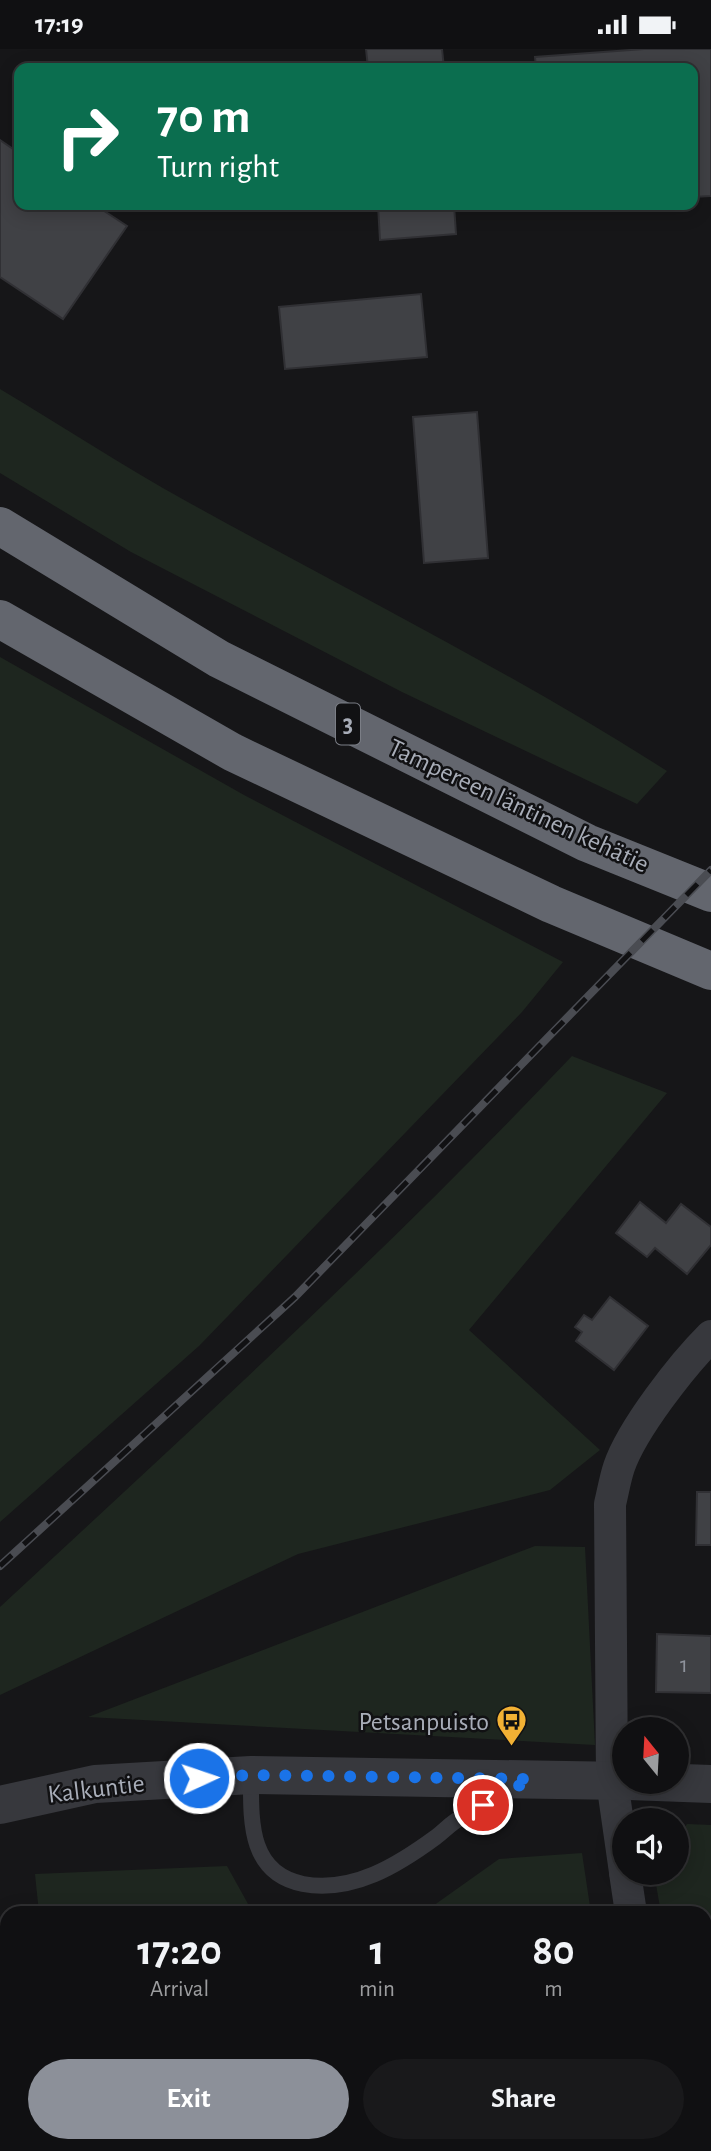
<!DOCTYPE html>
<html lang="en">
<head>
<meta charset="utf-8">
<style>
	:root { --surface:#101012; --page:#19191b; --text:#f1f3f6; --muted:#9c9d9f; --line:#303032; --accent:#8c9099 }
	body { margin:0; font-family:"Alegreya Sans",sans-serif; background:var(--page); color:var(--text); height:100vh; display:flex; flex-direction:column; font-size:26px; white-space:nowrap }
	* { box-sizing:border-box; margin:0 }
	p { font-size:23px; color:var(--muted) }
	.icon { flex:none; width:38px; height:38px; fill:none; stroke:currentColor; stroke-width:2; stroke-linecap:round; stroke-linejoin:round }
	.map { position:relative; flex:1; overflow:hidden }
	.side { position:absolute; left:0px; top:1857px; width:712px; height:247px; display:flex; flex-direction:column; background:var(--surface); border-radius:21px 21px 0 0; box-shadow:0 4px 18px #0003,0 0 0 2px var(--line) }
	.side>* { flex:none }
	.banner { position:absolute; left:14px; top:14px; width:684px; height:147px; border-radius:14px; box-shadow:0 4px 18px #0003,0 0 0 2px var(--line); background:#0b6e4f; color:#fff; overflow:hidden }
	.needle { width:46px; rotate:342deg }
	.controls { position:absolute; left:612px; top:1668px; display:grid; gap:14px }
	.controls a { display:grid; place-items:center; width:77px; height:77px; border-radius:50%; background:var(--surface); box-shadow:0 4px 18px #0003,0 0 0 2px var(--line); font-size:35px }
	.pin { position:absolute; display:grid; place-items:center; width:60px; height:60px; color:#fff; margin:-30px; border:4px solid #fff; border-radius:50%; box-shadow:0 2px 7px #0007 }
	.me { position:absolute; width:77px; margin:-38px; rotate:87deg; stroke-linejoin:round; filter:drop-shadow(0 0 5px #0008) }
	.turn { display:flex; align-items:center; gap:24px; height:147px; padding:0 28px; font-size:32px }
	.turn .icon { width:91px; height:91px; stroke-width:2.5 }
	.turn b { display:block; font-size:49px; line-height:60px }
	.eta { display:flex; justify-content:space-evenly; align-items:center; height:119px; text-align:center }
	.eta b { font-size:42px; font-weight:700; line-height:49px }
	.button { display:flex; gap:14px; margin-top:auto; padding:14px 28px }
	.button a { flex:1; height:80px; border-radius:42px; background:var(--accent); color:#fff; font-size:28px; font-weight:700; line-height:80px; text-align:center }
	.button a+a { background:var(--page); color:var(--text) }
	.status { display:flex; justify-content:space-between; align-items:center; height:49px; padding:0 35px; background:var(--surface); direction:ltr }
	.status svg { height:19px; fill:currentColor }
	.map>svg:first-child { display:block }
	.green { fill:#1e261f }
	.building { fill:#404145; stroke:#303034; stroke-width:2 }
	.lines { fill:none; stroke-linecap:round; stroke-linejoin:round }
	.service { stroke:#37383d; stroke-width:16 }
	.minor { stroke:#37383d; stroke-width:32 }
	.tertiary { stroke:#37383d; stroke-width:38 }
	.motorway { stroke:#63666e; stroke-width:38 }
	.rail-casing { stroke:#4a4c52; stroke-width:8 }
	.rail { stroke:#111113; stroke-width:5; stroke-dasharray:16; stroke-linecap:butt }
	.route { stroke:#1a73e8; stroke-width:12; stroke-dasharray:0 21.6 }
	.labels { text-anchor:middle; stroke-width:5; stroke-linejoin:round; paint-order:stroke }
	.number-label { font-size:23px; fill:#8e929b }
	.shield { fill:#111113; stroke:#7b7e86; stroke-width:2 }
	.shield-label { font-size:24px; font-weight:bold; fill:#a8adb8 }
	.street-label { font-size:26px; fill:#a8adb8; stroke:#111113 }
	.poi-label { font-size:26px; fill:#a8adb8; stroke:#111113; text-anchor:end }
</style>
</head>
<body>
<div class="status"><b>17:19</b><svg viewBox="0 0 49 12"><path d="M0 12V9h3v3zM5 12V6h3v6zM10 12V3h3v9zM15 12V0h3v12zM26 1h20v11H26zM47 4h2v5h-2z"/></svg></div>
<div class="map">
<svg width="711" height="2102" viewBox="0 0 711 2102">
	<rect width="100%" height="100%" fill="#161618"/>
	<g class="green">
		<path d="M0,340C62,377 123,417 186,452C347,541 512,623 667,722L637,755L402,643L131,503L0,424Z"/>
		<polygon points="0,608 244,746 563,913 522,963 199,1297 0,1473"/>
		<path d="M572,1007L667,1044L469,1281L600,1401L550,1441L298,1505L0,1646V1558C194,1378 389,1200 572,1007Z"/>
		<polygon points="535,1497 585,1498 595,1696 88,1668"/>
		<polygon points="687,1775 711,1776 711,2102 699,2102 698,2097 705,2096 705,1864 661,1864 654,1824 677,1824 677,1788"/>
		<polygon points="582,1804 591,1864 423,1864 499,1810"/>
		<polygon points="227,1817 253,1864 39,1864 35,1825"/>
		<polygon points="628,2097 628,2102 61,2102 61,2097"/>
	</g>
	<g class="building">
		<polygon points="366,0 442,0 444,19 368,19"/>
		<polygon points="644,0 711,0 711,147 693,148 693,19 536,19 535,8"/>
		<polygon points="0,91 19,104 19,156 95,156 127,177 63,270 0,228"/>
		<polygon points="378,156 454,156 456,185 380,191"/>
		<polygon points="547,156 595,156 547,159"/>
		<polygon points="421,245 427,308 285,320 279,258"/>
		<polygon points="477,363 488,509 424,514 413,368"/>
		<polygon points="640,1153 666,1174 681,1155 711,1178 711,1196 687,1225 655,1199 647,1208 616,1184"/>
		<polygon points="610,1248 648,1277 614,1321 576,1292 582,1283 575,1278 584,1266 592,1271"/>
		<polygon points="697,1443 711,1443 711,1496 696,1496"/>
		<polygon points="657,1585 711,1587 711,1644 656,1643"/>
	</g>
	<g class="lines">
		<path class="service" d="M251,1726C251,1771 248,1824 303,1835C353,1844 398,1816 436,1788C445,1781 452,1773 462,1768C478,1757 496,1749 514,1739"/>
		<g class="minor">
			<path d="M625,1823L612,1732L610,1455C613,1443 615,1430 619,1418C632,1380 682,1316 711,1287"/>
			<polyline points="625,1824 631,1864"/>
			<polyline points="664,2096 665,2102"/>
		</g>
		<g class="tertiary">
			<polyline points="629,1732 711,1735"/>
			<polyline points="0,1756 95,1735 251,1726 625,1732"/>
		</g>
		<g class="motorway">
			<polyline points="0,477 219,610 587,794 711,844"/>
			<polyline points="0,570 232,703 551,855 711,922"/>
		</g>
		<defs>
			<polyline id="rail" points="0,1517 295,1248 711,821"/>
		</defs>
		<use href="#rail" class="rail-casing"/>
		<use href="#rail" class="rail"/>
	</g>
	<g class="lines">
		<polyline class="route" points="199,1729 251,1726 531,1730 483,1756"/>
	</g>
	<defs>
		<symbol id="bus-pin" viewBox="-11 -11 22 30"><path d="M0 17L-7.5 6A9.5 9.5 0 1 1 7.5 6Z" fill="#f2b134" stroke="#111113"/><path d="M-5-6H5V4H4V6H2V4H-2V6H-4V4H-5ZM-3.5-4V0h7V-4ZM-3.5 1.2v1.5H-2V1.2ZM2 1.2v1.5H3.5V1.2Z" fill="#111"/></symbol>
	</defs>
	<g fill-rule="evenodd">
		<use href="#bus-pin" x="494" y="1654" width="35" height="47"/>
	</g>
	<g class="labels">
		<g class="number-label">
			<text x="684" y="1623">1</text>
		</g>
		<rect class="shield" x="336" y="654.5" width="24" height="41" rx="5"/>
		<g class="shield-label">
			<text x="348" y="683">3</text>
		</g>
		<g class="street-label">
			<text transform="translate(519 756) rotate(25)" y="9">Tampereen läntinen kehätie</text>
			<text transform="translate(96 1739) rotate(-7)" y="9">Kalkuntie</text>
		</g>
		<g class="poi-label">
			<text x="489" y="1681">Petsanpuisto</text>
		</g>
	</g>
</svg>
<div class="controls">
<a><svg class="needle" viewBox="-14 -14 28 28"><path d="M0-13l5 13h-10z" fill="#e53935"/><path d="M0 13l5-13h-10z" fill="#9c9d9f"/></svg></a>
<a><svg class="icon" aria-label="sound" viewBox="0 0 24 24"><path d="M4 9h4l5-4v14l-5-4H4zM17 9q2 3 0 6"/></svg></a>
</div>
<div class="pin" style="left:483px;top:1756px;background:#d93025"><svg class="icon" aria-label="arrive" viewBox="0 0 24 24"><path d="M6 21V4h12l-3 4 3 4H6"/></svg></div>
<svg class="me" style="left:199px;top:1729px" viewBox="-20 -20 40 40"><circle r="17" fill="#1a73e8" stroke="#fff" stroke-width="3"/><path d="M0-11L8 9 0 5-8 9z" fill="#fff"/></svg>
<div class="banner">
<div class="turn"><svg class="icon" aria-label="right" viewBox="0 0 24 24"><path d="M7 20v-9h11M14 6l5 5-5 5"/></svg><div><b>70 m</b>Turn right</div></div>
</div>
<section class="side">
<div class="eta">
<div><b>17:20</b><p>Arrival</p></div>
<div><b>1</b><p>min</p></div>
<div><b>80</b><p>m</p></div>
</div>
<div class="button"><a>Exit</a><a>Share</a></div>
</section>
</div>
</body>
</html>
